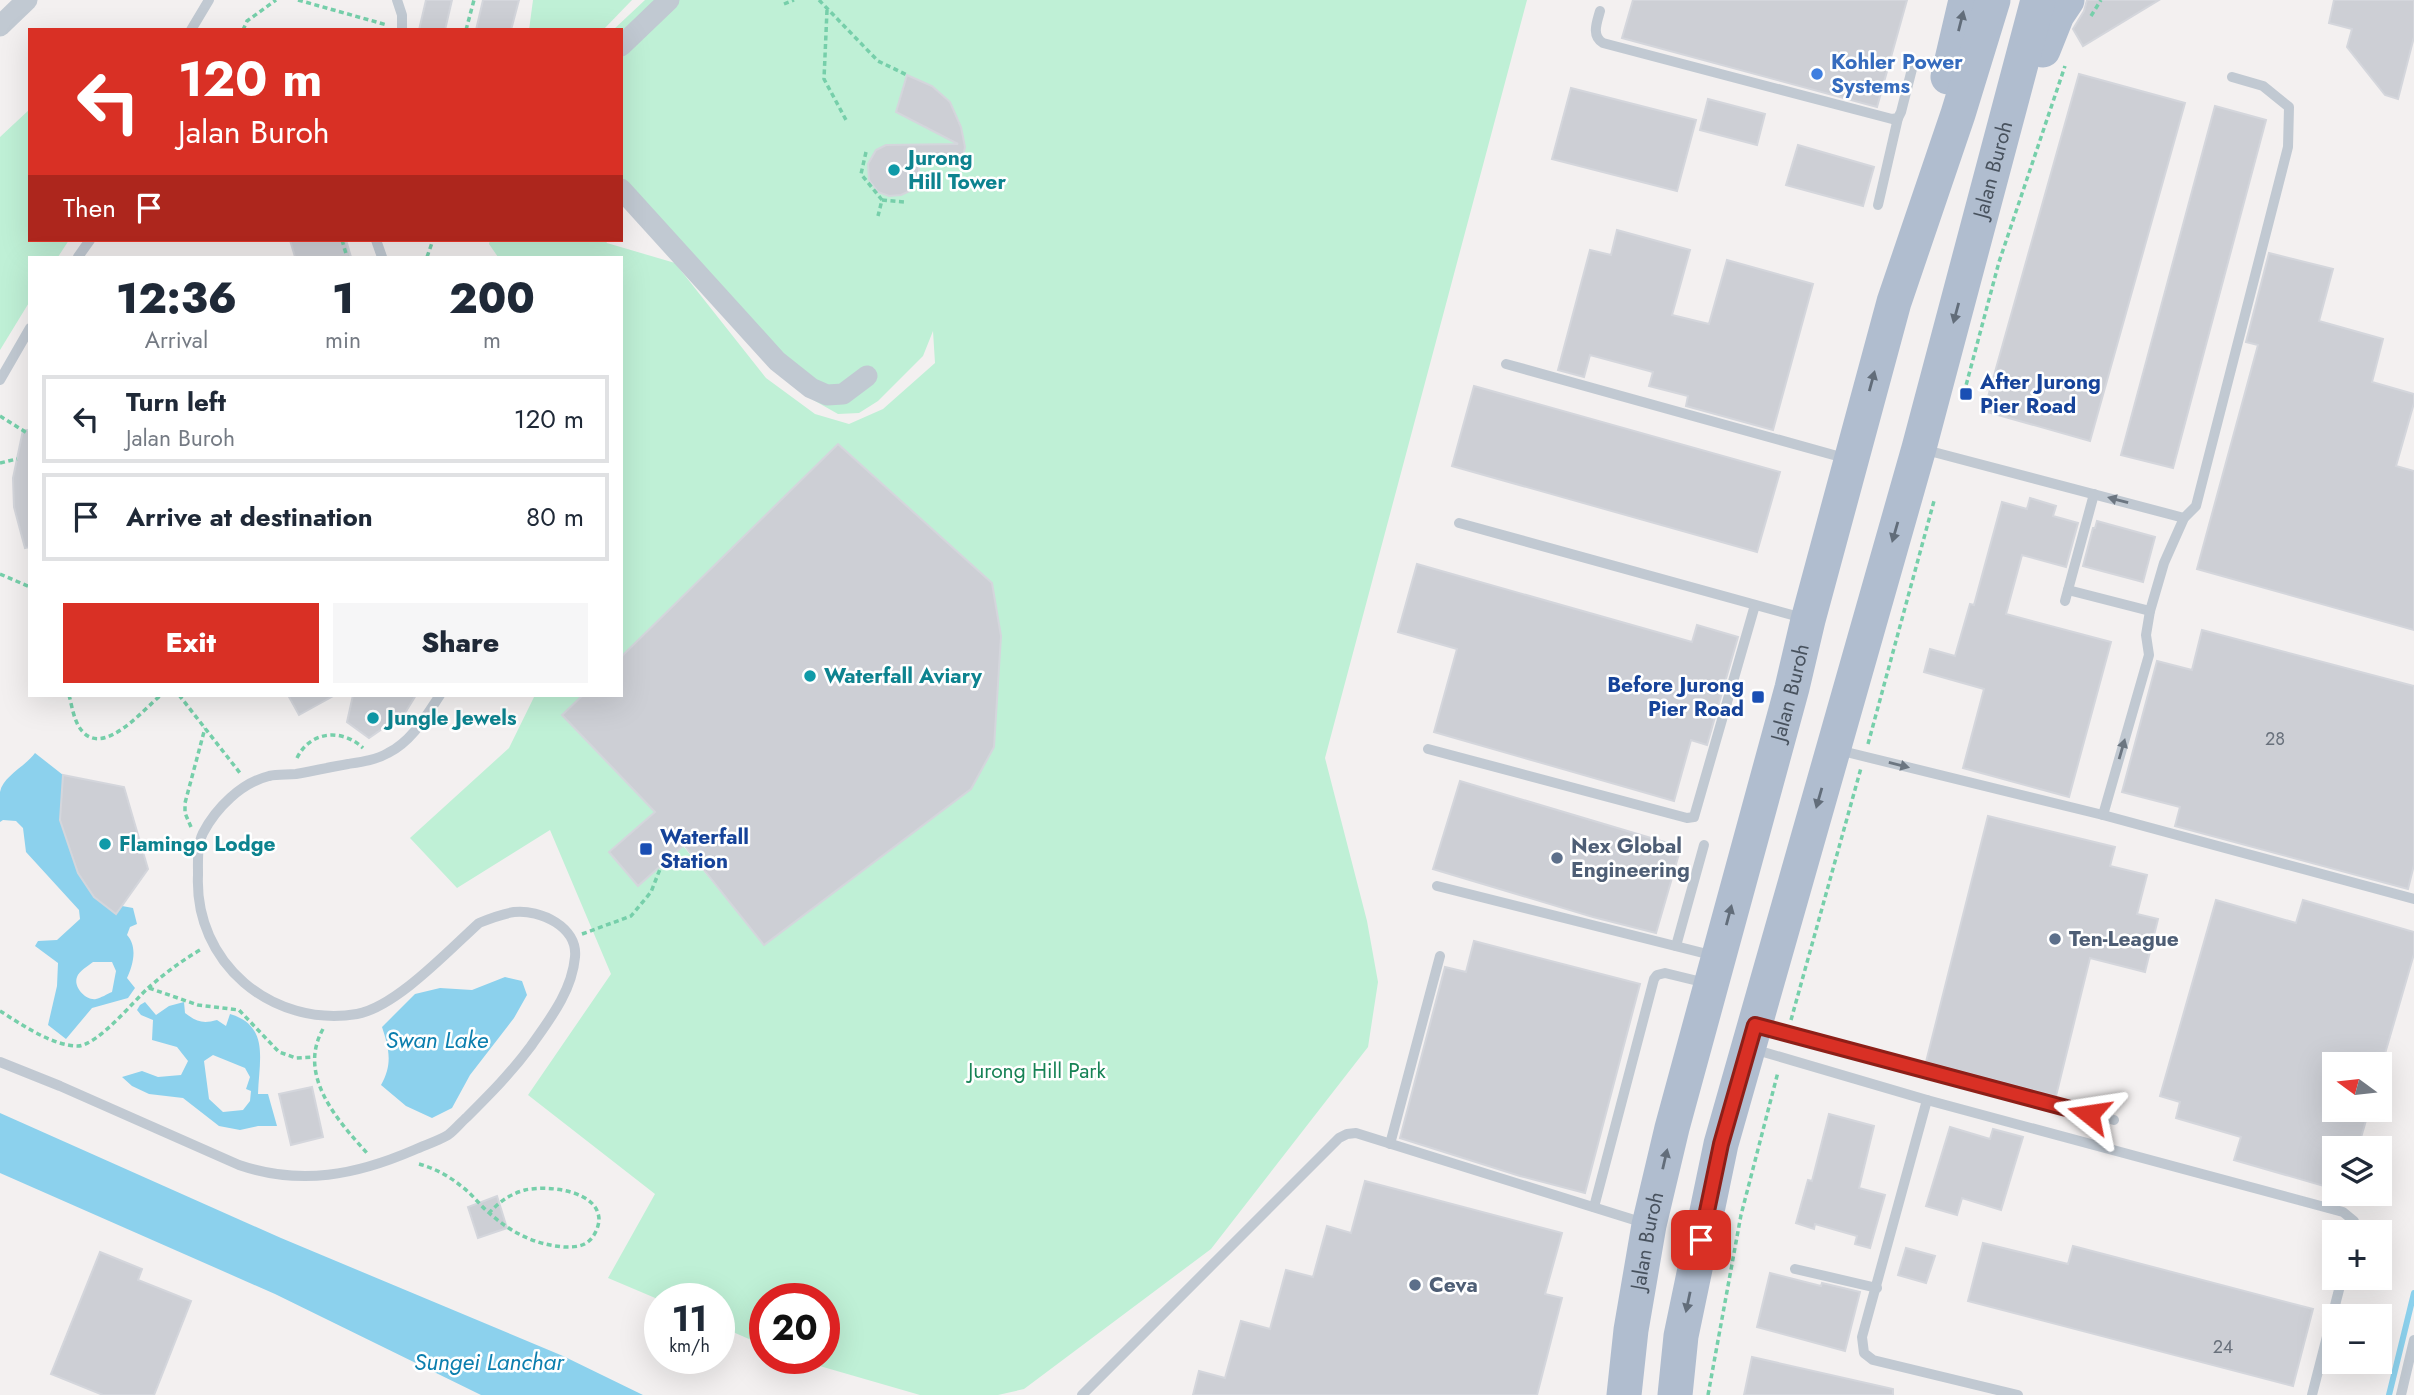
<!DOCTYPE html>
<html lang="en">
<head>
<meta charset="utf-8">
<style>
	:root { --surface:#fff; --page:#f6f6f7; --text:#1f2937; --muted:#747a83; --line:#e0e1e3; --accent:#d93025 }
	body { margin:0; font-family:Jost,sans-serif; background:var(--page); color:var(--text); height:100vh; display:flex; flex-direction:column; font-size:26px; white-space:nowrap }
	* { box-sizing:border-box; margin:0 }
	p { font-size:23px; color:var(--muted) }
	.icon { flex:none; width:38px; height:38px; fill:none; stroke:currentColor; stroke-width:2; stroke-linecap:round; stroke-linejoin:round }
	.map { position:relative; flex:1; overflow:hidden }
	.drawer { position:absolute; left:28px; top:256px; width:595px; height:441px; display:flex; flex-direction:column; background:var(--surface); border-radius:0px; box-shadow:0 7px 28px #0002 }
	.drawer>* { flex:none }
	.hud { position:absolute; left:28px; top:28px; width:595px; height:214px; border-radius:0px; box-shadow:0 7px 28px #0002; background:#d93025; color:#fff; overflow:hidden }
	.needle { width:46px; rotate:285deg }
	.controls { position:absolute; left:2322px; top:1052px; display:grid; gap:14px }
	.controls a { display:grid; place-items:center; width:70px; height:70px; border-radius:0px; background:var(--surface); box-shadow:0 7px 28px #0002; font-size:35px }
	.speed { position:absolute; left:644px; top:1283px; display:flex; gap:14px; font-size:35px; font-weight:700; text-align:center }
	.speed>* { display:grid; place-content:center; width:91px; height:91px; border-radius:50%; background:var(--surface); box-shadow:0 7px 28px #0002; line-height:1 }
	.speed small { font-size:18px; font-weight:400 }
	.speed .limit { border:10px solid #d22; background:#fff; color:#111 }
	.pin { position:absolute; display:grid; place-items:center; width:60px; height:60px; color:#fff; margin:-30px; border-radius:14px; box-shadow:0 4px 10px #0006 }
	.me { position:absolute; width:77px; margin:-38px; rotate:285deg; stroke-linejoin:round; filter:drop-shadow(0 0 5px #0008) }
	.turn { display:flex; align-items:center; gap:24px; height:147px; padding:0 35px; font-size:32px }
	.turn .icon { width:91px; height:91px; stroke-width:2.5 }
	.turn b { display:block; font-size:49px; line-height:60px }
	.then { display:flex; align-items:center; height:66px; padding:0 35px; background:#0003; gap:14px; font-size:26px }
	.eta { display:flex; justify-content:space-evenly; align-items:center; height:119px; text-align:center }
	.eta b { font-size:42px; font-weight:800; line-height:49px }
	.button { display:flex; gap:14px; margin-top:auto; padding:14px 35px }
	.button a { flex:1; height:80px; border-radius:0px; background:var(--accent); color:#fff; font-size:28px; font-weight:800; line-height:80px; text-align:center }
	.button a+a { background:var(--page); color:var(--text) }
	ul { padding:0; list-style:none }
	li { display:flex; align-items:center; gap:21px; height:88px; margin:0 14px 10px; padding:0 21px; border:4px solid var(--line); border-radius:0px }
	li div { flex:1 }
	li b { display:block; font-size:26px }
	li em { font-style:normal }
	.map>svg:first-child { display:block }
	.green { fill:#bff0d6 }
	.water { fill:#8cd1ed; fill-rule:evenodd }
	.lines { fill:none; stroke-linecap:round; stroke-linejoin:round }
	.stream { stroke:#8cd1ed; stroke-width:6 }
	.building { fill:#cdcfd5; stroke:#d4d6dc; stroke-width:2 }
	.path { stroke:#76cfaa; stroke-width:3.5; stroke-dasharray:5 3.5; stroke-linecap:butt }
	.service { stroke:#c1c9d2; stroke-width:10 }
	.minor { stroke:#c1c9d2; stroke-width:21 }
	.primary { stroke:#b0bdcf; stroke-width:35 }
	.oneway { fill:#626d7a }
	.oneway2 { fill:#6c7681 }
	.route-casing { stroke:#8d1f18; stroke-width:18 }
	.route { stroke:#d93025; stroke-width:12 }
	.shop-dot { fill:#3f7fe0; stroke:#fff; stroke-width:2.5 }
	.culture-dot { fill:#0f9aa8; stroke:#fff; stroke-width:2.5 }
	.transit-dot { fill:#1a4fb4; stroke:#fff; stroke-width:2.5 }
	.service-dot { fill:#5c6f8a; stroke:#fff; stroke-width:2.5 }
	.labels { text-anchor:middle; stroke-width:5; stroke-linejoin:round; paint-order:stroke }
	.number-label { font-size:18px; fill:#69717c }
	.shop-label { font-size:21px; font-weight:bold; fill:#366cbe; stroke:#fff; text-anchor:start }
	.culture-label { font-size:21px; font-weight:bold; fill:#0d838f; stroke:#fff; text-anchor:start }
	.street-label { font-size:21px; fill:#48525e; stroke:#fff }
	.transit-label { font-size:21px; font-weight:bold; fill:#164399; stroke:#fff; text-anchor:start }
	.service-label { font-size:21px; font-weight:bold; fill:#4e5e75; stroke:#fff; text-anchor:start }
	.park-label { font-size:21px; fill:#168255; stroke:#fff }
	.water-label { font-size:23px; font-style:italic; fill:#0b7eae; stroke:#fff }
</style>
</head>
<body>
<div class="map">
<svg width="2414" height="1395" viewBox="0 0 2414 1395">
	<rect width="100%" height="100%" fill="#f3f0f0"/>
	<g class="green">
		<polygon points="533,0 632,0 603,30 529,30"/>
		<polygon points="645,0 1527,0 1325,758 1367,921 1378,982 1368,1047 1211,1249 1024,1389 998,1395 920,1395 792,1358 824,1358 824,1298 765,1298 765,1346 719,1326 719,1298 660,1300 608,1278 655,1194 528,1095 611,974 550,830 457,888 410,838 509,748 535,695 583,695 563,715 655,812 764,944 971,789 994,747 1001,636 992,583 838,445 621,657 621,257 498,257 489,244 490,240 605,240 607,243 675,263 766,378 815,414 849,424 883,409 935,363 933,331 923,356 878,401 859,413 838,414 808,397 621,202 621,30 613,30"/>
		<polygon points="30,109 30,240 69,240 58,257 30,257 30,301 0,350 0,137"/>
	</g>
	<g class="water">
		<path d="M35,753L63,775L60,820L78,873L94,897L116,914L122,906L133,908L137,924L130,927L127,935C138,947 133,965 127,978L135,988L128,998L92,1008L66,1039L48,1025L57,986L58,963L35,946L38,941L57,940L80,919L79,910L26,852L23,828L16,821L3,820L0,822C0,813 0,801 0,792C3,776 26,766 35,753ZM93,962H112L116,971L112,992C107,994 101,998 96,999C86,1001 73,987 77,977C79,971 88,966 93,962Z"/>
		<path d="M505,977L522,981L527,995L514,1018L470,1075L452,1108L432,1118L406,1106L381,1085C393,1064 389,1048 382,1027L415,994L440,988L472,990Z"/>
		<path d="M145,1002L156,1015L169,1006L184,1002L185,1013C197,1022 203,1024 217,1020L226,1026L230,1014C270,1026 259,1060 258,1094H268L277,1126H258L240,1130L219,1126L183,1098L149,1094L132,1086L122,1077L142,1071L158,1077L181,1075L188,1061L177,1047L152,1040L153,1020L141,1015L137,1010L140,1005ZM213,1055L245,1068L250,1077L246,1089L251,1091L250,1101L243,1110L223,1112L209,1099L204,1061Z"/>
		<polygon points="0,1113 281,1238 563,1356 643,1395 481,1395 275,1294 0,1173"/>
	</g>
	<g class="lines">
		<polyline class="stream" points="2389,1395 2414,1293"/>
	</g>
	<g class="building">
		<polygon points="426,0 452,0 445,30 419,30"/>
		<polygon points="483,0 519,0 511,30 476,30"/>
		<polygon points="1633,0 1907,0 1877,107 1622,38"/>
		<polygon points="2087,0 2159,0 2083,46 2073,29 2084,11"/>
		<polygon points="2334,0 2414,0 2414,37 2398,99 2385,95 2347,47 2352,29 2329,23"/>
		<polygon points="2079,74 2185,103 2090,441 1984,411"/>
		<polygon points="907,75 932,86 950,102 961,127 965,147 961,165 919,155 919,176 910,191 901,195 889,196 878,192 869,180 868,164 876,150 886,145 958,144 896,112"/>
		<polygon points="1571,88 1696,120 1677,191 1552,159"/>
		<polygon points="1708,99 1765,114 1757,145 1700,130"/>
		<polygon points="2215,106 2266,120 2173,468 2121,455"/>
		<polygon points="1798,145 1874,167 1863,206 1786,185"/>
		<polygon points="1617,230 1690,250 1672,315 1709,324 1727,260 1813,284 1773,430 1686,406 1688,396 1649,386 1653,372 1590,355 1584,377 1558,370 1590,250 1611,255"/>
		<polygon points="290,240 346,240 351,257 295,257"/>
		<polygon points="2269,253 2333,269 2319,321 2383,339 2372,382 2414,394 2414,403 2396,466 2414,471 2414,630 2197,569 2258,345 2246,342"/>
		<polygon points="1474,386 1780,472 1757,552 1452,466"/>
		<polygon points="23,430 30,430 30,547 25,548 14,507 13,478"/>
		<polygon points="838,444 992,583 1001,636 994,747 971,789 764,945 684,845 638,886 609,852 655,812 562,715 583,695 621,695 621,657"/>
		<polygon points="2030,498 2056,506 2053,516 2078,523 2066,567 2022,555 2006,614 2111,642 2069,797 1963,768 1984,689 1924,672 1930,649 1955,656 1970,604 1974,605 2002,502 2027,509"/>
		<polygon points="2097,521 2155,537 2143,582 2083,566 2093,528 2095,528"/>
		<polygon points="1417,564 1692,642 1697,625 1738,637 1707,745 1691,740 1674,801 1434,732 1457,649 1398,632"/>
		<polygon points="2202,630 2414,686 2414,865 2408,889 2175,826 2180,807 2122,792 2157,661 2192,670"/>
		<polygon points="288,695 335,695 299,715"/>
		<polygon points="353,695 416,695 405,713 369,738 347,722"/>
		<polygon points="63,775 124,787 148,869 116,914 94,897 78,873 60,820"/>
		<polygon points="1460,781 1681,847 1656,933 1593,917 1433,869"/>
		<polygon points="1988,816 2115,847 2110,866 2147,875 2137,914 2158,919 2145,972 2090,958 2056,1096 1926,1062"/>
		<polygon points="2216,900 2296,923 2303,900 2414,932 2414,954 2382,1064 2334,1064 2334,1110 2369,1110 2358,1148 2334,1148 2334,1189 2234,1160 2241,1137 2176,1118 2180,1102 2160,1096"/>
		<polygon points="1474,941 1640,984 1585,1193 1520,1176 1400,1138 1445,967 1466,972"/>
		<polygon points="312,1087 323,1137 291,1145 279,1094"/>
		<polygon points="1829,1114 1874,1126 1859,1188 1885,1195 1870,1248 1855,1244 1857,1236 1815,1224 1814,1229 1796,1223 1808,1180 1812,1181"/>
		<polygon points="1950,1127 1990,1139 1993,1129 2023,1137 2001,1210 1962,1198 1957,1215 1926,1206"/>
		<polygon points="1365,1181 1562,1233 1545,1294 1562,1298 1537,1395 1193,1395 1199,1371 1225,1378 1241,1321 1270,1329 1286,1270 1313,1277 1327,1226 1351,1233"/>
		<polygon points="497,1196 507,1228 478,1238 468,1207"/>
		<polygon points="1983,1243 2068,1264 2073,1246 2313,1309 2293,1386 1968,1301"/>
		<polygon points="1906,1248 1935,1256 1926,1283 1898,1275"/>
		<polygon points="100,1252 142,1269 138,1280 191,1301 154,1395 103,1395 51,1374"/>
		<polygon points="1770,1273 1821,1286 1822,1283 1860,1292 1845,1351 1757,1327"/>
		<polygon points="1752,1357 1893,1389 1893,1395 1744,1395"/>
	</g>
	<g class="lines">
		<g class="path">
			<polyline points="298,0 387,25"/>
			<polyline points="819,0 878,61 907,75"/>
			<polyline points="784,4 794,0"/>
			<polyline points="827,10 824,79 846,120"/>
			<polyline points="2091,16 2101,0"/>
			<polyline points="243,30 247,21 276,0"/>
			<polyline points="466,30 474,0"/>
			<polyline points="866,152 861,174 882,200 878,216"/>
			<polyline points="882,200 905,202"/>
			<polyline points="342,240 347,257"/>
			<polyline points="427,257 433,240"/>
			<polyline points="1964,393 1999,262 2065,66"/>
			<polyline points="0,416 27,433"/>
			<polyline points="0,463 17,459"/>
			<polyline points="0,574 30,587"/>
			<path d="M69,695C72,706 74,723 83,732C105,756 144,709 161,695"/>
			<polyline points="179,695 240,773"/>
			<polyline points="1868,744 1934,501"/>
			<path d="M297,758C310,731 342,728 363,748"/>
			<polyline points="191,827 185,813 185,803 205,728"/>
			<polyline points="582,934 631,916 651,892 662,864"/>
			<polyline points="149,988 198,1005 239,1010 279,1052 296,1058 313,1057"/>
			<path d="M0,1011C21,1024 52,1046 78,1046C98,1045 133,1002 148,988C164,974 181,961 200,950"/>
			<polyline points="1791,1020 1861,768"/>
			<path d="M323,1029C297,1075 337,1120 367,1153"/>
			<path d="M419,1164C434,1168 449,1176 461,1186C471,1193 479,1204 488,1212C510,1232 535,1245 565,1247C574,1247 583,1247 590,1240C595,1235 598,1228 599,1221C600,1190 547,1185 525,1190C510,1194 499,1202 489,1213"/>
			<polyline points="1708,1395 1741,1215 1778,1072"/>
		</g>
		<g class="service">
			<polyline points="397,0 402,15 402,30"/>
			<path d="M1600,11C1597,22 1591,36 1603,43L1892,119L1898,118L1901,112L1912,69"/>
			<polyline points="191,30 209,0"/>
			<polyline points="1878,205 1898,118"/>
			<polyline points="376,240 382,257"/>
			<polyline points="78,257 90,240"/>
			<polyline points="1506,364 1848,459"/>
			<polyline points="0,380 30,328"/>
			<polyline points="1922,449 2184,518"/>
			<polyline points="1459,523 1803,618"/>
			<polyline points="2068,590 2150,611"/>
			<polyline points="2065,601 2094,494"/>
			<polyline points="1428,749 1687,818 1694,817 1755,605"/>
			<polyline points="1838,750 2103,815 2414,899"/>
			<polyline points="2103,815 2149,655 2146,635 2150,611 2164,563 2184,518 2196,506 2288,147 2289,107 2263,86 2232,77"/>
			<polyline points="1437,886 1715,956"/>
			<polyline points="1676,946 1704,845"/>
			<polyline points="1758,1026 2114,1120"/>
			<polyline points="1753,1049 1927,1100 2343,1212 2354,1221 2354,1232"/>
			<path d="M0,1062L60,1086L239,1165C301,1186 356,1175 414,1150C425,1145 438,1141 448,1135C455,1130 461,1122 467,1117C491,1093 511,1073 531,1046C550,1019 572,991 575,957C578,927 540,909 514,912C502,914 491,918 479,923C449,950 396,1007 357,1014C272,1028 194,963 198,875C198,861 197,845 203,833C216,808 241,783 269,776C278,774 287,775 296,774C313,771 330,767 348,764C361,762 376,760 388,753C412,741 426,716 440,695"/>
			<polyline points="1927,1100 1862,1337 1864,1353 1873,1360 2018,1395"/>
			<polyline points="1390,1144 1440,956"/>
			<polyline points="1594,1207 1654,979 1657,975 1665,973 1706,983"/>
			<polyline points="1795,1269 1877,1288"/>
			<polyline points="1082,1395 1339,1138 1347,1134 1356,1133 1644,1223"/>
			<polyline points="2312,1395 2342,1278"/>
			<polyline points="2401,1395 2414,1340"/>
		</g>
		<g class="minor">
			<polyline points="0,26 27,0"/>
			<polyline points="621,46 669,0"/>
			<polyline points="621,189 777,361 811,388 827,395 843,394 867,376"/>
		</g>
		<g class="primary">
			<polyline points="2043,50 2057,15 2067,0"/>
			<polyline points="1948,77 1966,0"/>
			<path id="s1" d="M1624,1395L1631,1330L1649,1225L1672,1128L1792,688L1808,620L1894,302L1958,114L1993,0"/>
			<path id="s2" d="M1675,1395L1681,1336L1721,1144L1919,448L2038,0"/>
		</g>
	</g>
	<defs><path id="oneway-solid" d="M-6-.8H1V-3.2L6.5 0L1 3.2V.8H-6Z" transform="scale(1.75)"/></defs>
	<g class="oneway">
		<use href="#oneway-solid" transform="translate(1961 21) rotate(-76)"/>
		<use href="#oneway-solid" transform="translate(1956 313) rotate(105)"/>
		<use href="#oneway-solid" transform="translate(1872 381) rotate(-75)"/>
		<use href="#oneway-solid" transform="translate(1895 532) rotate(106)"/>
		<use href="#oneway-solid" transform="translate(1819 798) rotate(106)"/>
		<use href="#oneway-solid" transform="translate(1729 915) rotate(-75)"/>
		<use href="#oneway-solid" transform="translate(1665 1159) rotate(-77)"/>
		<use href="#oneway-solid" transform="translate(1688 1302) rotate(102)"/>
	</g>
	<g class="oneway2">
		<use href="#oneway-solid" transform="translate(2118 500) rotate(-165)"/>
		<use href="#oneway-solid" transform="translate(2122 749) rotate(-74)"/>
		<use href="#oneway-solid" transform="translate(1899 765) rotate(14)"/>
	</g>
	<g class="lines">
		<defs>
			<polyline id="route" points="1701,1240 1721,1144 1755,1025 2089,1114"/>
		</defs>
		<use href="#route" class="route-casing"/>
		<use href="#route" class="route"/>
	</g>
	<circle class="shop-dot" cx="1817" cy="74" r="7"/>
	<g class="culture-dot">
		<circle cx="894" cy="170" r="7"/>
		<circle cx="810" cy="676" r="7"/>
		<circle cx="373" cy="718" r="7"/>
		<circle cx="105" cy="844" r="7"/>
	</g>
	<g class="transit-dot">
		<rect x="1959" y="387" width="14" height="14" rx="3.5"/>
		<rect x="1751" y="690" width="14" height="14" rx="3.5"/>
		<rect x="639" y="842" width="14" height="14" rx="3.5"/>
	</g>
	<g class="service-dot">
		<circle cx="1557" cy="858" r="7"/>
		<circle cx="2055" cy="939" r="7"/>
		<circle cx="1415" cy="1285" r="7"/>
	</g>
	<g class="labels">
		<g class="number-label">
			<text x="2275" y="745">28</text>
			<text x="2223" y="1353">24</text>
		</g>
		<g class="shop-label">
			<text x="1831" y="69">Kohler Power<tspan x="1831" dy="24">Systems</tspan></text>
		</g>
		<g class="culture-label">
			<text x="908" y="165">Jurong<tspan x="908" dy="24">Hill Tower</tspan></text>
			<text x="824" y="683">Waterfall Aviary</text>
			<text x="387" y="725">Jungle Jewels</text>
			<text x="119" y="851">Flamingo Lodge</text>
		</g>
		<g class="street-label">
			<text dy="7" stroke="none"><textPath href="#s2" startOffset="1267">Jalan Buroh</textPath></text>
			<text dy="7" stroke="none"><textPath href="#s1" startOffset="723">Jalan Buroh</textPath></text>
			<text dy="7" stroke="none"><textPath href="#s1" startOffset="156">Jalan Buroh</textPath></text>
		</g>
		<g class="transit-label">
			<text x="1980" y="389">After Jurong<tspan x="1980" dy="24">Pier Road</tspan></text>
			<text x="1744" y="692" text-anchor="end">Before Jurong<tspan x="1744" dy="24">Pier Road</tspan></text>
			<text x="660" y="844">Waterfall<tspan x="660" dy="24">Station</tspan></text>
		</g>
		<g class="service-label">
			<text x="1571" y="853">Nex Global<tspan x="1571" dy="24">Engineering</tspan></text>
			<text x="2069" y="946">Ten-League</text>
			<text x="1429" y="1292">Ceva</text>
		</g>
		<g class="park-label">
			<text x="1037" y="1078">Jurong Hill Park</text>
		</g>
		<g class="water-label">
			<text x="437" y="1048">Swan Lake</text>
			<text x="489" y="1370">Sungei Lanchar</text>
		</g>
	</g>
</svg>
<div class="controls">
<a><svg class="needle" viewBox="-14 -14 28 28"><path d="M0-13l5 13h-10z" fill="#e53935"/><path d="M0 13l5-13h-10z" fill="#747a83"/></svg></a>
<a><svg class="icon" aria-label="layers" viewBox="0 0 24 24"><path d="M12 4l9 5-9 5-9-5zM3 14l9 5 9-5"/></svg></a>
<a>+</a>
<a>−</a>
</div>
<div class="speed"><div>11<small>km/h</small></div><div class="limit">20</div></div>
<div class="pin" style="left:1701px;top:1240px;background:#d93025"><svg class="icon" aria-label="arrive" viewBox="0 0 24 24"><path d="M6 21V4h12l-3 4 3 4H6"/></svg></div>
<svg class="me" style="left:2089px;top:1114px" viewBox="-20 -20 40 40"><path d="M0-17L14 15 0 8-14 15z" fill="#d93025" stroke="#fff" stroke-width="4"/></svg>
<div class="hud">
<div class="turn"><svg class="icon" aria-label="left" viewBox="0 0 24 24"><path d="M17 20v-9H6M10 6l-5 5 5 5"/></svg><div><b>120 m</b>Jalan Buroh</div></div>
<div class="then">Then<svg class="icon" aria-label="arrive" viewBox="0 0 24 24"><path d="M6 21V4h12l-3 4 3 4H6"/></svg></div>
</div>
<section class="drawer">
<div class="eta">
<div><b>12:36</b><p>Arrival</p></div>
<div><b>1</b><p>min</p></div>
<div><b>200</b><p>m</p></div>
</div>
<ul>
<li><svg class="icon" aria-label="left" viewBox="0 0 24 24"><path d="M17 20v-9H6M10 6l-5 5 5 5"/></svg><div><b>Turn left</b><p>Jalan Buroh</p></div><em>120 m</em></li>
<li><svg class="icon" aria-label="arrive" viewBox="0 0 24 24"><path d="M6 21V4h12l-3 4 3 4H6"/></svg><div><b>Arrive at destination</b></div><em>80 m</em></li>
</ul>
<div class="button"><a>Exit</a><a>Share</a></div>
</section>
</div>
</body>
</html>
